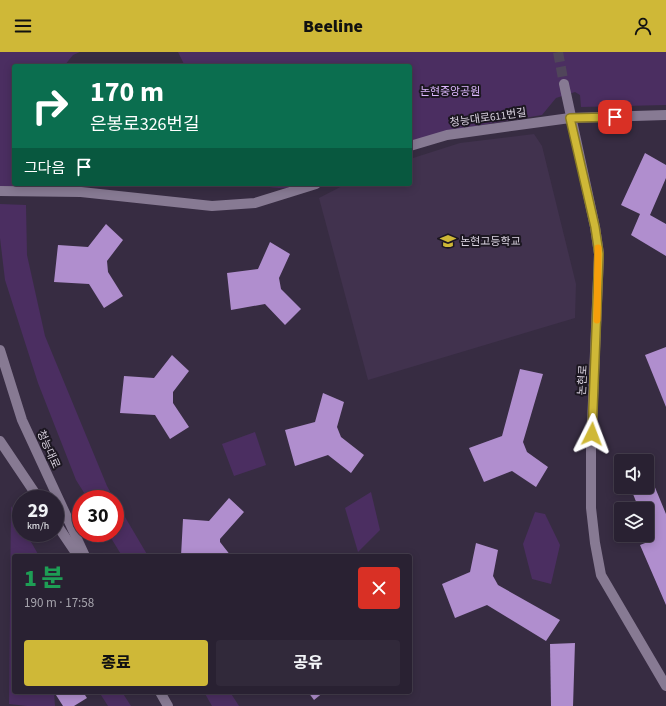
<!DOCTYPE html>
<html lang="ko">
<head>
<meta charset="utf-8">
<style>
	:root { --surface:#292132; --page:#31293a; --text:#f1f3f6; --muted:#a5a3ac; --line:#453e4d; --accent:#cfb837 }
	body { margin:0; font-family:"Source Sans 3","Noto Sans KR",sans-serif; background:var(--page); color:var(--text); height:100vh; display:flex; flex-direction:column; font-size:15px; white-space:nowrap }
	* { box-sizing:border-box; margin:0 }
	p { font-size:13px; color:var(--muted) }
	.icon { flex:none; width:22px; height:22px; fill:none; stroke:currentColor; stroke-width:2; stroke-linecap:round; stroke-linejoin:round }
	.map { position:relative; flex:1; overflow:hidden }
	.panel { position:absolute; left:12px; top:502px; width:400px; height:140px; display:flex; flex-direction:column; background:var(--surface); border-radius:4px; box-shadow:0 2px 10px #0003,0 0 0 1px var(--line) }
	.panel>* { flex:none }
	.guide { position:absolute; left:12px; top:12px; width:400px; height:122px; border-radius:4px; box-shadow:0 2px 10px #0003,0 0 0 1px var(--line); background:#0b6e4f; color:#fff; overflow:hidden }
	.controls { position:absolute; left:614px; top:402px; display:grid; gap:8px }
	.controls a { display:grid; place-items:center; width:40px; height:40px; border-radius:4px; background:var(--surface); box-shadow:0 2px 10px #0003,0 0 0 1px var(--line); font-size:20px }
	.speed { position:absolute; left:12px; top:438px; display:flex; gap:8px; font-size:20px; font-weight:700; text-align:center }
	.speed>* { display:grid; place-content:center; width:52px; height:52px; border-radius:50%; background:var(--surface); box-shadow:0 2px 10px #0003,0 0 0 1px var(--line); line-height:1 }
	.speed small { font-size:10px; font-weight:400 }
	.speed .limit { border:6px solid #d22; background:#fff; color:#111 }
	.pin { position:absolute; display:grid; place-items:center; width:34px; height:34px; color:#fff; margin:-17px; border-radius:8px; box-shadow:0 2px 6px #0006 }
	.me { position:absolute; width:44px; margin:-22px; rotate:3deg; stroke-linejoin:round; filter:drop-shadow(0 0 3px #0008) }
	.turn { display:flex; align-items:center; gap:14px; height:84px; padding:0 12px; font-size:18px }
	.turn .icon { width:52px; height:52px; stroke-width:2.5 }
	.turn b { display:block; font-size:28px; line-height:34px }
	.then { display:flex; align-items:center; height:38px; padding:0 12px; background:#0003; gap:8px; font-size:15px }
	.round { display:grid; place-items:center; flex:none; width:42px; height:42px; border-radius:4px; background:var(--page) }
	.overview { display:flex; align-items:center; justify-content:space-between; height:68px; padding:0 12px }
	h1 { font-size:24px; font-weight:800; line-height:30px; color:#1e9e55 }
	.cta { display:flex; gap:8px; margin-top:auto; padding:8px 12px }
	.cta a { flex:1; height:46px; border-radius:4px; background:var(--accent); color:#111; font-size:16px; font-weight:800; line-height:46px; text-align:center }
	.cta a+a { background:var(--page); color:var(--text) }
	header { display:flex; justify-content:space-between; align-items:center; height:52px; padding:0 12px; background:var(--accent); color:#111; font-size:18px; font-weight:800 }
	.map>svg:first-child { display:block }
	.built { fill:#41324e }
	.green { fill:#4b2e61 }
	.building { fill:#b08ece }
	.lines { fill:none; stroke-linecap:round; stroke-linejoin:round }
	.street-tunnel { stroke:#50455a; stroke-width:10; stroke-dasharray:10 5; stroke-linecap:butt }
	.street { stroke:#877a93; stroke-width:10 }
	.secondary { stroke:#877a93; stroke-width:10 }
	.route-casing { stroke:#877824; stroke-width:10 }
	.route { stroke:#cfb837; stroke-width:7 }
	.slow { stroke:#f59e0b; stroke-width:7 }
	.labels { text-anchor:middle; stroke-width:4; stroke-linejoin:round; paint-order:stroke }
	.park-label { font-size:11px; fill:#ddb8fe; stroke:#1c1721 }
	.street-label { font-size:11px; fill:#dbd4e1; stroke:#1c1721 }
	.poi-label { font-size:11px; fill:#dbd4e1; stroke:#1c1721; text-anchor:start }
</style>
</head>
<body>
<header><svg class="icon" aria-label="menu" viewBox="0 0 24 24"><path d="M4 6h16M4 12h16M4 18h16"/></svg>Beeline<svg class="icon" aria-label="person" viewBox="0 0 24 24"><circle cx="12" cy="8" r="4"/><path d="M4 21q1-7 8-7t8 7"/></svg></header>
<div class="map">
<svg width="666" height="654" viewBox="0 0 666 654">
	<rect width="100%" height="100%" fill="#372c42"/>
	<polygon class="built" points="534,82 542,94 576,232 575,266 368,328 319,146 346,132 410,132 410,107 460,91"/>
	<g class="green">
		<polygon points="0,0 80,0 73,3 64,14 14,14 14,132 83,132 83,135 0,134"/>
		<polygon points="178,0 666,0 666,53 581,55 580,43 575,40 556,46 542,63 446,79 410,90 410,14 185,14"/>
		<path d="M254,132H308C286,138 276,137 254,132Z"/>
		<polygon points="0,152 26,153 27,203 45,284 107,434 114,447 88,447 76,428 38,331 5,228 0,186"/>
		<polygon points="255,380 266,413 234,424 222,392"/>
		<polygon points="371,440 380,478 358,500 345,456"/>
		<polygon points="115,448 148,504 122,504 108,481 115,481"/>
		<polygon points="11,454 21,472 21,481 26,481 39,504 14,504 14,640 54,640 55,654 27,654 9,652"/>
		<polygon points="535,460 545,462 560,493 551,532 532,527 523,492"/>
		<polygon points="99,640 122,640 131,654 108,654"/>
		<polygon points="204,640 230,640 239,654 212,654"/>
	</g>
	<g class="building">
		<polygon points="645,101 666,113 666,126 650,163 666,172 666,204 631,183 640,162 621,153"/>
		<polygon points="106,172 123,188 107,209 108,220 123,244 104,256 89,232 54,230 58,193 88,195"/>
		<polygon points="270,190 290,202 279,226 281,237 301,257 285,273 265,252 231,258 227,221 258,217"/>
		<polygon points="666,295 666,355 645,303"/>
		<polygon points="172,303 189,319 173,340 173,351 189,375 170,387 155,363 120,361 124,324 154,326"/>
		<polygon points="520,317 543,322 523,390 527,400 548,415 536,435 512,419 484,430 469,396 502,384"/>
		<polygon points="323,341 344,350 337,375 341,385 364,403 351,421 328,403 295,414 285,378 315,370"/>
		<polygon points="654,433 666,462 666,553 640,493 653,488 647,475 647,457 639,457 633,442"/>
		<polygon points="229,446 244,460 220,487 220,490 231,504 181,504 183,467 209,469"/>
		<polygon points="476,491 498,498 493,524 498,533 560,568 546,589 487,553 455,566 442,532 470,520"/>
		<polygon points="575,591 573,654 551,654 550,592"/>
		<polygon points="62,640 83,640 87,646 74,654 63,654 56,643"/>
		<polygon points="308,640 324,640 314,648"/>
	</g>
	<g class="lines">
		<polyline class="street-tunnel" points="558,0 564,32"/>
		<g class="street">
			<polyline points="564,32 595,175 599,202 591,397 591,456 595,491 601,523 666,634"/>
			<polyline points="410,94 447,83 570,66 666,63"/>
			<polyline points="0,139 81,140 212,154 255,151 316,132"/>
		</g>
		<g class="secondary">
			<polyline points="0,298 22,368 85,504"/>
			<polyline points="0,389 39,447"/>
			<polyline points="55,470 78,504"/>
			<polyline points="160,640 168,654"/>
		</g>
	</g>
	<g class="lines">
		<defs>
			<polyline id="route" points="592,382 599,202 595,175 570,66 615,65"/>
		</defs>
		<use href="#route" class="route-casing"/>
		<use href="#route" class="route"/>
		<polyline class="slow" points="597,268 598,196"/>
	</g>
	<defs>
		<symbol id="school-bare" viewBox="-9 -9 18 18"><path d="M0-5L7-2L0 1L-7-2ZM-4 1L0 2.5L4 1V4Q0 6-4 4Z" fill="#cfb837" stroke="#1c1721" stroke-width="2.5" paint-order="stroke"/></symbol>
	</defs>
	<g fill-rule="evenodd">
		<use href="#school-bare" x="437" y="178" width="22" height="22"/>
	</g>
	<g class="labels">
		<g class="park-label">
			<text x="450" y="43">논현중앙공원</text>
		</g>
		<g class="street-label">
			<text transform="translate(488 65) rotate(-8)" y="4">청능대로611번길</text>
			<text transform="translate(582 328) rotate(-87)" y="4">논현로</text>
			<text transform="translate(49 397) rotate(66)" y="4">청능대로</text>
		</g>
		<g class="poi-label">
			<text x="460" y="193">논현고등학교</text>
		</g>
	</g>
</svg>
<div class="controls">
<a><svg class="icon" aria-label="sound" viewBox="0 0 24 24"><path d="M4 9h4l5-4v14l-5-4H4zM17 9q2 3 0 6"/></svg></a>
<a><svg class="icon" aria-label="layers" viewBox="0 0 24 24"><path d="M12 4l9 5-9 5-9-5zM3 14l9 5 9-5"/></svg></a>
</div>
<div class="speed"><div>29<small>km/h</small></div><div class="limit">30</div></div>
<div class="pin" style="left:615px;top:65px;background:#d93025"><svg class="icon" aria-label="arrive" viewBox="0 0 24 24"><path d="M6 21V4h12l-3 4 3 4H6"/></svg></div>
<svg class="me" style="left:592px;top:382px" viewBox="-20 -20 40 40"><path d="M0-17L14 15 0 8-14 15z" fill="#cfb837" stroke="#fff" stroke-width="4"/></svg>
<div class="guide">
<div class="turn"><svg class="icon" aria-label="right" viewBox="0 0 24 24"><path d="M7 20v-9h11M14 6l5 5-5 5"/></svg><div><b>170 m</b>은봉로326번길</div></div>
<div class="then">그다음<svg class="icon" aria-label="arrive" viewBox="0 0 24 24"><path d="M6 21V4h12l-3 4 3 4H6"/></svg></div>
</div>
<section class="panel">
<div class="overview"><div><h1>1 분</h1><p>190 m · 17:58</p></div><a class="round" style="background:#d93025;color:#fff"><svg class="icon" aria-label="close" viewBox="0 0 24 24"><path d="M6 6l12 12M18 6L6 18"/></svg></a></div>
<div class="cta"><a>종료</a><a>공유</a></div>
</section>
</div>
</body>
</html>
